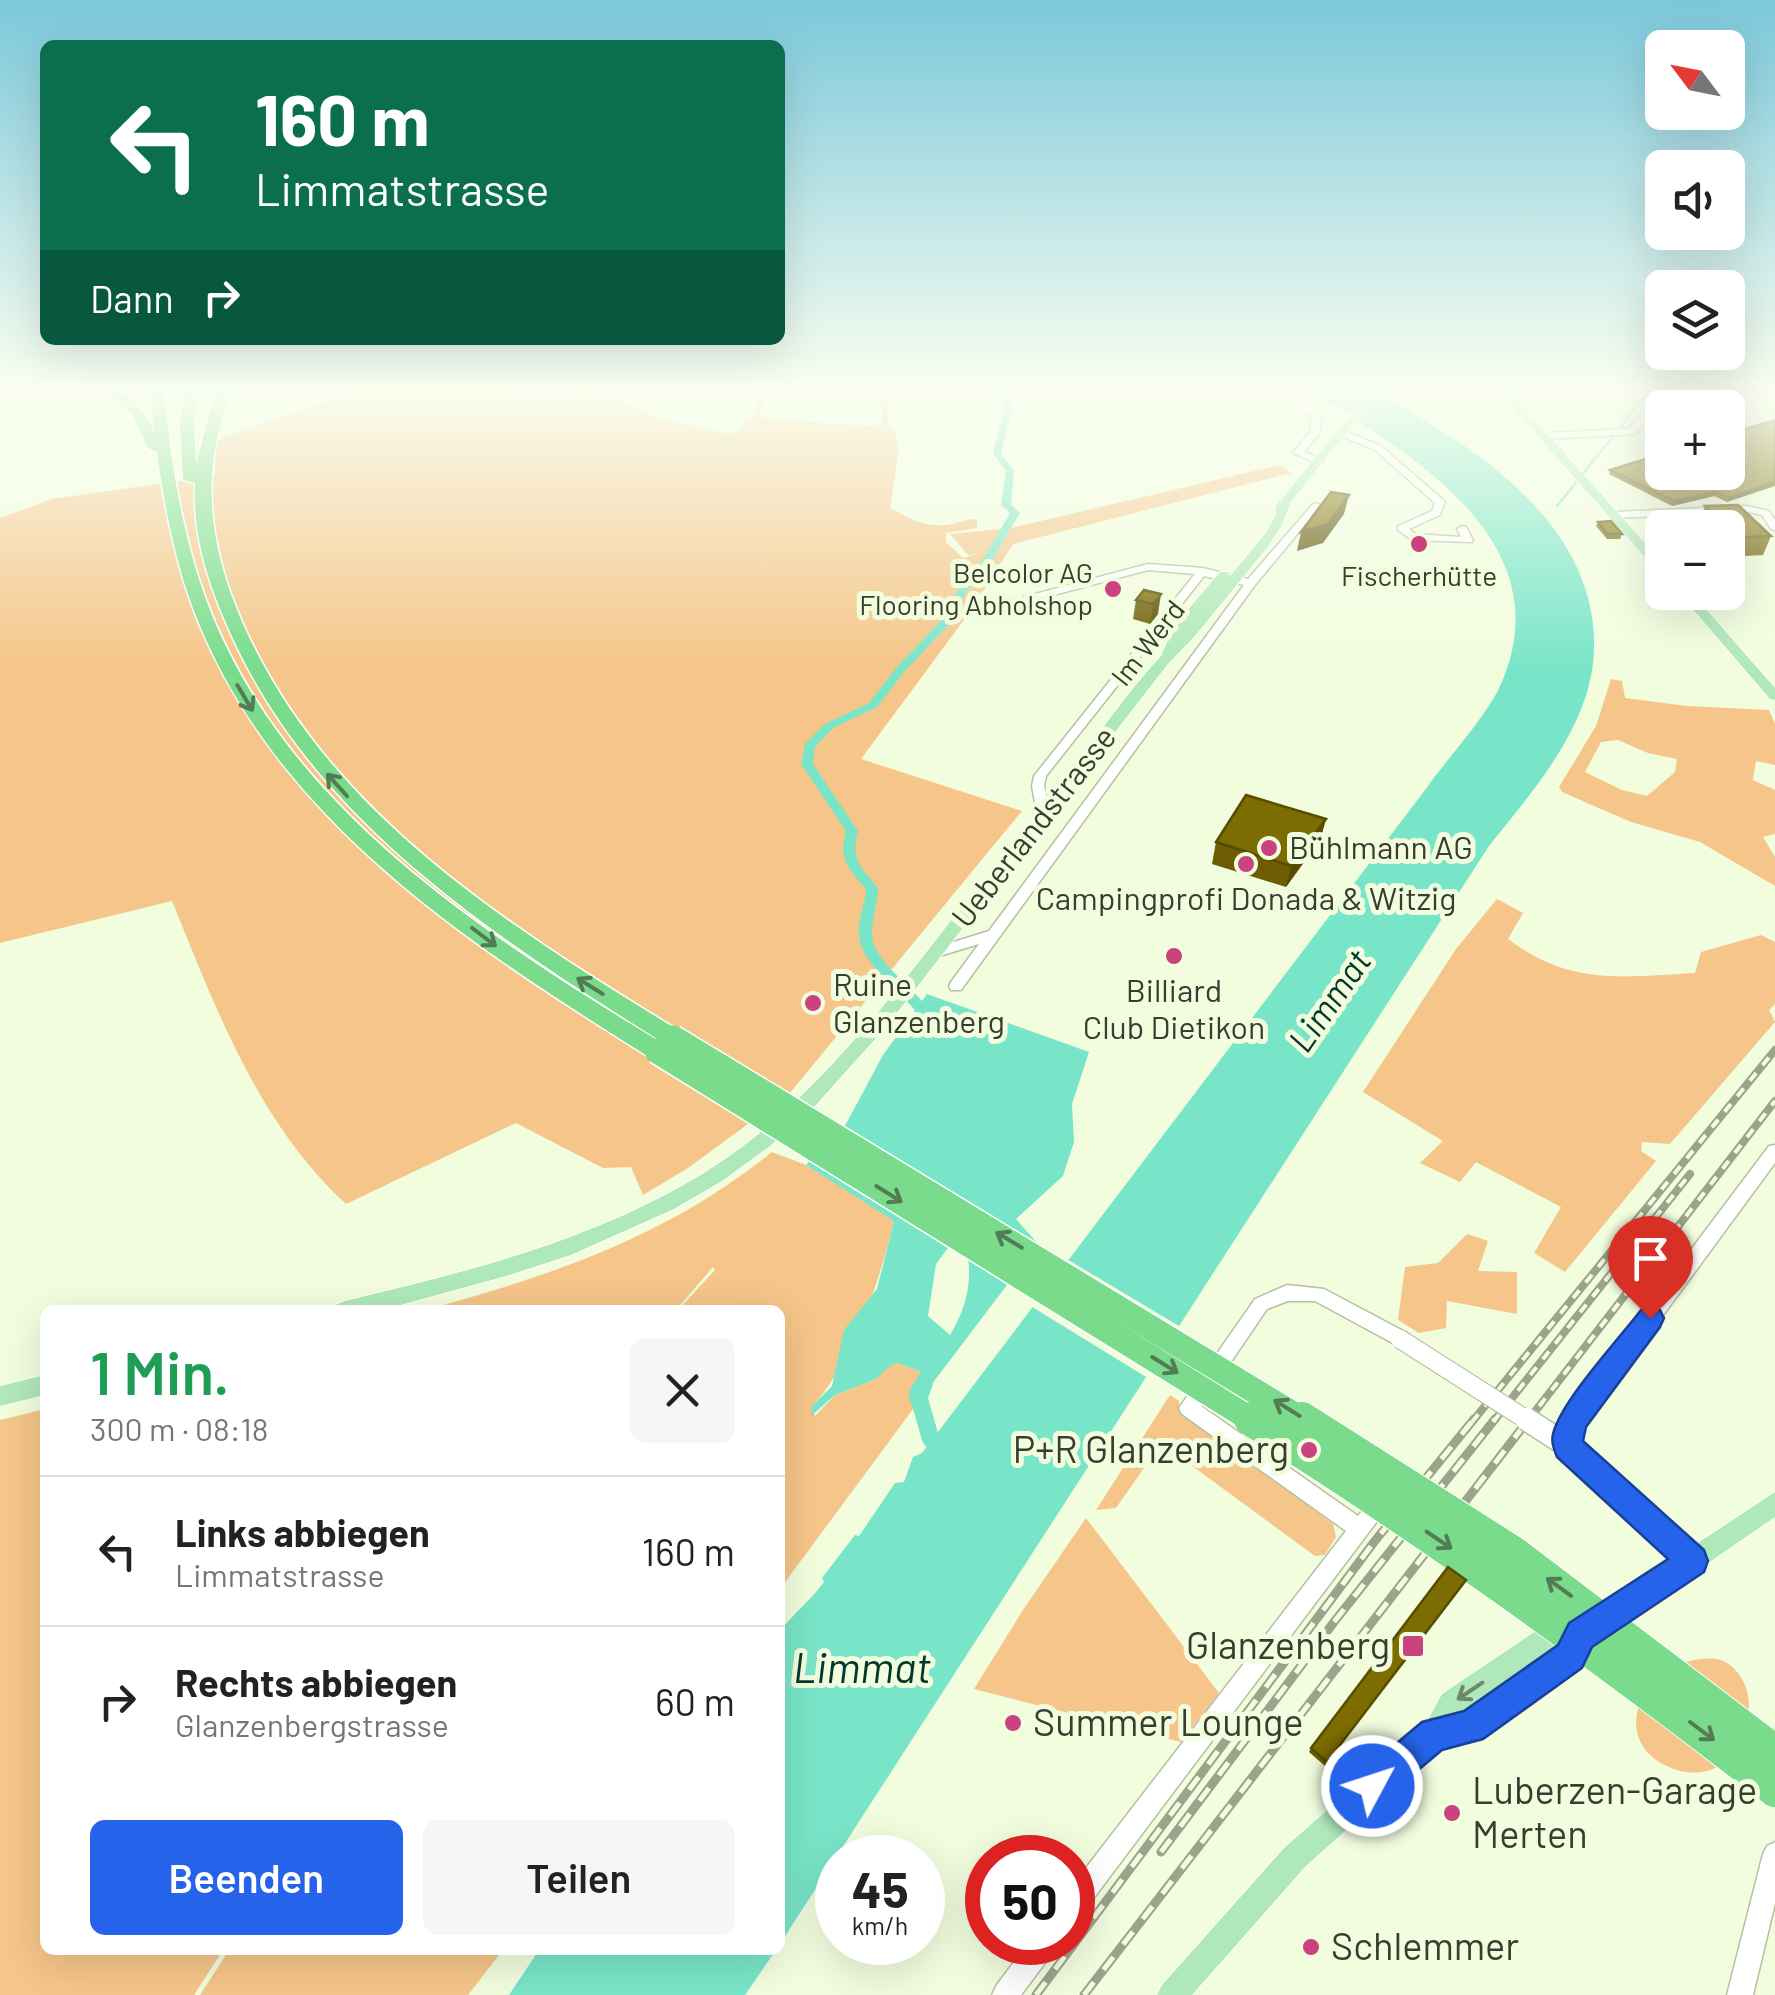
<!DOCTYPE html>
<html lang="de">
<head>
<meta charset="utf-8">
<style>
	:root { --surface:#fff; --page:#f6f6f6; --text:#222; --muted:#767676; --line:#e0e0e0; --accent:#2563eb }
	body { margin:0; font-family:Barlow,sans-serif; background:var(--page); color:var(--text); height:100vh; display:flex; flex-direction:column; font-size:38px; white-space:nowrap }
	* { box-sizing:border-box; margin:0 }
	p { font-size:32px; color:var(--muted) }
	.icon { flex:none; width:55px; height:55px; fill:none; stroke:currentColor; stroke-width:2; stroke-linecap:round; stroke-linejoin:round }
	.map { position:relative; flex:1; overflow:hidden }
	.drawer { position:absolute; left:40px; top:1305px; width:745px; height:650px; display:flex; flex-direction:column; background:var(--surface); border-radius:15px; box-shadow:0 10px 40px #0002 }
	.drawer>* { flex:none }
	.banner { position:absolute; left:40px; top:40px; width:745px; height:305px; border-radius:15px; box-shadow:0 10px 40px #0002; background:#0b6e4f; color:#fff; overflow:hidden }
	.needle { width:65px; rotate:302deg }
	.fabs { position:absolute; left:1645px; top:30px; display:grid; gap:20px }
	.fabs a { display:grid; place-items:center; width:100px; height:100px; border-radius:15px; background:var(--surface); box-shadow:0 10px 40px #0002; font-size:50px }
	.speed { position:absolute; left:815px; top:1835px; display:flex; gap:20px; font-size:50px; font-weight:700; text-align:center }
	.speed>* { display:grid; place-content:center; width:130px; height:130px; border-radius:50%; background:var(--surface); box-shadow:0 10px 40px #0002; line-height:1 }
	.speed small { font-size:25px; font-weight:400 }
	.speed .limit { border:15px solid #d22; background:#fff; color:#111 }
	.pin { position:absolute; display:grid; place-items:center; width:85px; height:85px; color:#fff; margin:-102px -42px; border-radius:50% 50% 50% 0; rotate:-45deg; box-shadow:0 0 10px #0007 }
	.pin .icon { rotate:45deg }
	.me { position:absolute; width:110px; margin:-55px; rotate:50deg; stroke-linejoin:round; filter:drop-shadow(0 0 8px #0008) }
	.turn { display:flex; align-items:center; gap:35px; height:210px; padding:0 50px; font-size:45px }
	.turn .icon { width:130px; height:130px; stroke-width:2.5 }
	.turn b { display:block; font-size:70px; line-height:85px }
	.then { display:flex; align-items:center; height:95px; padding:0 50px; background:#0003; gap:20px; font-size:38px }
	.round { display:grid; place-items:center; flex:none; width:105px; height:105px; border-radius:15px; background:var(--page) }
	.overview { display:flex; align-items:center; justify-content:space-between; height:170px; padding:0 50px }
	h1 { font-size:60px; font-weight:600; line-height:75px; color:#1e9e55 }
	.action { display:flex; gap:20px; margin-top:auto; padding:20px 50px }
	.action a { flex:1; height:115px; border-radius:15px; background:var(--accent); color:#fff; font-size:40px; font-weight:600; line-height:115px; text-align:center }
	.action a+a { background:var(--page); color:var(--text) }
	ul { padding:0; list-style:none }
	li { display:flex; align-items:center; gap:30px; height:150px; padding:0 50px; border-top:2px solid var(--line) }
	li div { flex:1 }
	li b { display:block; font-size:38px }
	li em { font-style:normal }
	.map>svg:first-child { display:block }
	.green { fill:#f5c589; fill-rule:evenodd }
	.water { fill:#79e5c8; fill-rule:evenodd }
	.pier { fill:#f2fdde }
	.lines { fill:none; stroke-linecap:round; stroke-linejoin:round }
	.stream { stroke:#79e5c8; stroke-width:2.5 }
	.canal { fill:#79e5c8; fill-rule:evenodd }
	.minor-casing { stroke:#b5bfa2; stroke-width:3 }
	.major-casing { stroke:#fff; stroke-width:2 }
	.highway-casing { stroke:#fff; stroke-width:3 }
	.minor { fill:#fff; fill-rule:evenodd }
	.major { fill:#afe9b9; fill-rule:evenodd }
	.highway { fill:#79db8b; fill-rule:evenodd }
	.rail-far1-casing { stroke:#9ba38d; stroke-width:8 }
	.rail-casing { stroke:#9ba38d; stroke-width:9 }
	.rail-far1 { stroke:#f2fdde; stroke-width:4; stroke-dasharray:10; stroke-linecap:butt }
	.rail { stroke:#f2fdde; stroke-width:5; stroke-dasharray:16; stroke-linecap:butt }
	.minor-bridge-far1-casing { stroke:#b5bfa2; stroke-width:20; stroke-linecap:butt }
	.minor-bridge-casing { stroke:#b5bfa2; stroke-width:25; stroke-linecap:butt }
	.highway-bridge-far1-casing { stroke:#fff; stroke-width:28; stroke-linecap:butt }
	.highway-bridge-casing { stroke:#fff; stroke-width:36; stroke-linecap:butt }
	.minor-bridge-far1 { stroke:#fff; stroke-width:18 }
	.minor-bridge { stroke:#fff; stroke-width:22 }
	.highway-bridge-far1 { stroke:#79db8b; stroke-width:25 }
	.highway-bridge { stroke:#79db8b; stroke-width:34 }
	.wall { fill:#6c5d02 }
	.shaded-wall { fill:#584c01 }
	.building { fill:#7d6c02; stroke:#584c01; stroke-width:2.5 }
	.oneway { stroke:#537c55 }
	.oneway2 { stroke:#6e8a6e }
	.route { fill:#2563eb; stroke:#184099; stroke-width:2.5 }
	.poi-dot { fill:#ca427f; stroke:#f2fdde; stroke-width:4 }
	.labels { text-anchor:middle; stroke-width:10; stroke-linejoin:round; paint-order:stroke }
	.far-poi-label { font-size:28px; fill:#393d31; stroke:#f2fdde; text-anchor:end }
	.far-street-label { font-size:28px; fill:#393d31; stroke:#f2fdde }
	.street-label { font-size:32px; fill:#393d31; stroke:#f2fdde }
	.poi-label { font-size:32px; fill:#393d31; stroke:#f2fdde; text-anchor:start }
	.water-label { font-size:35px; font-style:italic; fill:#04382d; stroke:#f2fdde }
	.near-poi-label { font-size:38px; fill:#393d31; stroke:#f2fdde; text-anchor:start }
	.near-water-label { font-size:42px; font-style:italic; fill:#04382d; stroke:#f2fdde }
</style>
</head>
<body>
<div class="map">
<svg width="1775" height="1995" viewBox="0 0 1775 1995">
	<rect width="100%" height="100%" fill="#f2fdde"/>
	<g class="green">
		<path d="M349,389H520L527,392L595,389L662,420L730,434L740,431L744,422L753,416L759,397H765L760,418L881,427L883,397H887L889,427L896,431L898,456L890,508C909,518 924,527 945,525C957,524 964,519 977,519V528L946,533V542L963,558L982,552L968,555L950,534L1011,528L1280,465L1291,473L1013,544L972,609L861,759L1022,811L789,1094L688,1168L643,1195L631,1167L603,1168L516,1123L346,1204C258,1123 216,1009 172,901L0,943V518L52,499L215,476V449L221,438L320,404Z"/>
		<path d="M1611,679L1622,681L1625,698L1687,706L1769,710L1775,724V765L1756,761L1753,780L1775,790V834L1763,837L1775,857V886L1700,842L1631,822L1562,792L1559,787L1596,726ZM1618,740L1648,753L1677,759L1675,772L1647,796L1622,790L1585,772L1601,742Z"/>
		<path d="M1497,899L1523,913L1508,939C1570,986 1621,977 1695,973L1701,952L1761,935L1775,942V1004L1769,1010L1775,1022L1670,1144L1642,1142L1641,1151L1656,1161L1565,1272L1534,1253L1561,1207L1476,1162L1460,1182L1420,1163L1443,1141L1363,1092L1456,949Z"/>
		<path d="M772,1152L806,1165L894,1220C882,1275 851,1367 812,1406L815,1416L835,1395L876,1379L891,1364L898,1363L921,1372L909,1402L916,1405L780,1589V1310H678L715,1270L713,1267L676,1310H425C556,1274 667,1237 772,1152Z"/>
		<polygon points="1467,1234 1488,1241 1478,1271 1517,1272 1517,1314 1447,1301 1446,1328 1419,1333 1398,1320 1405,1267 1438,1263"/>
		<polygon points="1170,1395 1179,1401 1180,1410 1333,1524 1336,1537 1325,1555 1315,1556 1184,1460 1146,1465 1116,1508 1096,1510"/>
		<polygon points="45,1409 45,1950 223,1950 194,1995 0,1995 0,1420"/>
		<polygon points="1086,1518 1219,1693 1181,1742 974,1689 1023,1610"/>
		<path d="M1718,1659C1775,1678 1749,1791 1677,1770C1600,1746 1642,1651 1718,1659Z"/>
		<polygon points="229,1950 503,1950 468,1995 200,1995"/>
	</g>
	<g class="water">
		<path d="M1308,389C1327,389 1350,386 1369,389C1386,392 1406,410 1422,419C1511,471 1605,549 1593,663C1585,733 1531,793 1489,846L780,1944V1631C794,1613 810,1601 824,1582L822,1578L855,1535L859,1536L895,1483L904,1482L913,1457L922,1453L1425,790C1446,760 1487,716 1501,684C1564,540 1408,453 1308,389Z"/>
		<path d="M927,994L1089,1052L1072,1104L1074,1142L1063,1176L1016,1219L1038,1244L916,1405L909,1402L910,1389L921,1372L898,1363L891,1365L876,1379L835,1395L811,1416L812,1406L832,1386L844,1330L877,1289L894,1221L806,1165L846,1124L883,1055ZM960,1232C976,1267 970,1302 950,1335L928,1316L936,1264Z"/>
		<polygon points="539,1950 776,1950 745,1995 509,1995"/>
	</g>
	<polygon class="pier" points="1065,1258 1184,1329 1151,1380 1029,1305"/>
	<g class="lines">
		<polyline class="stream" points="1557,506 1651,389"/>
		<g class="canal">
			<path d="M998,389H1006L1012,408L1001,454L1014,471L1011,504L1020,513L992,560L965,593L958,615L905,671L877,707L833,728L815,747L813,764L858,831C850,860 861,867 878,888C878,904 871,920 872,936C874,964 921,991 934,1018L927,1023L922,1021C908,994 863,968 859,937C857,922 865,905 866,889C848,869 838,858 846,831L801,764L805,744L825,724L869,703L897,667L949,612L955,593L983,559L1010,513L1001,505L1006,471L993,454L1004,408Z"/>
			<polygon points="924,1376 930,1379 933,1384 928,1398 940,1440 937,1446 931,1448 925,1446 922,1440 910,1398 918,1379"/>
		</g>
		<defs>
			<g id="minor">
				<polygon points="1280,389 1289,389 1321,416 1320,432 1304,452 1323,459 1323,463 1317,463 1293,453 1310,432 1312,417"/>
				<polygon points="1661,389 1670,389 1635,434 1546,439 1541,436 1546,433 1629,429"/>
				<polygon points="1339,431 1345,431 1381,446 1443,500 1445,502 1440,515 1409,529 1415,534 1461,537 1457,529 1462,526 1466,527 1473,540 1472,542 1412,540 1398,530 1398,526 1432,511 1435,503 1375,450 1339,435"/>
				<polygon points="1316,503 1321,506 1319,508 1255,585 961,990 951,990 949,986 951,982 979,944 936,957 931,955 929,952 931,949 989,931 1244,585 1204,576 1046,776 1044,786 1051,814 1044,818 1037,814 1032,786 1034,776 1195,574 1148,570 982,614 977,611 978,609 1148,564 1203,568 1248,579 1313,504"/>
				<polygon points="1747,506 1769,511 1775,520 1775,530 1771,529 1762,515 1747,512 1614,518 1609,515 1614,512"/>
				<polygon points="1775,1145 1775,1163 1583,1424 1578,1434 1578,1445 1699,1554 1702,1561 1699,1568 1692,1571 1685,1568 1553,1447 1550,1441 1553,1435 1559,1433 1569,1412 1769,1146"/>
				<polygon points="1287,1285 1324,1289 1407,1333 1409,1339 1407,1345 1400,1347 1315,1301 1288,1301 1267,1309 1201,1406 1358,1516 1376,1493 1383,1491 1390,1493 1393,1500 1081,1915 1072,1918 1072,1886 1346,1531 1182,1414 1179,1408 1255,1299"/>
				<polygon points="1775,1842 1775,1903 1753,1995 1727,1995 1763,1854 1767,1846"/>
				<polygon points="1029,1942 1057,1942 1054,1951 1021,1995 992,1995 996,1986"/>
			</g>
			<g id="major">
				<path d="M1371,389H1381L1291,502L1282,525L1267,548L1195,636L1168,664L886,1027L816,1105L769,1147L722,1181L674,1209L571,1255L510,1275L382,1310H334L337,1304L345,1301C470,1271 596,1240 707,1171C793,1117 858,1038 921,959C974,891 1027,824 1080,757C1107,723 1132,687 1161,656L1173,627L1220,572H1228L1230,576L1265,534L1276,515L1275,507Z"/>
				<polygon points="1496,389 1507,389 1662,562 1662,573 1658,572"/>
				<polygon points="1678,592 1691,592 1775,688 1775,700 1770,699"/>
				<polygon points="45,1375 45,1395 0,1406 0,1386"/>
				<polygon points="1775,1492 1775,1517 1608,1632 1599,1635 1590,1632 1586,1623 1590,1614"/>
				<path d="M1565,1623L1588,1629L1592,1638L1579,1666L1480,1736L1440,1746L1305,1867L1192,1995H1157L1162,1985L1285,1847L1425,1725L1442,1694L1540,1628ZM1553,1649H1560L1466,1715L1458,1716Z"/>
			</g>
			<g id="highway">
				<path d="M104,389C130,389 144,410 155,433L149,389H163C171,459 181,530 205,597C282,808 484,934 665,1045L669,1051L665,1057H649C472,946 280,823 198,621C176,567 165,509 157,452L148,448L132,414Z"/>
				<path d="M186,389H199L194,422L196,465L209,414L220,389H233C199,469 208,545 243,624C328,815 509,926 681,1032L685,1038L681,1044H665C491,934 310,819 226,623C207,579 192,532 195,483L183,480L180,422Z"/>
			</g>
		</defs>
		<use href="#minor" class="minor-casing"/>
		<use href="#major" class="major-casing"/>
		<use href="#highway" class="highway-casing"/>
		<use href="#minor" class="minor"/>
		<use href="#major" class="major"/>
		<use href="#highway" class="highway"/>
		<defs>
			<g id="rail-far1">
				<polyline points="1472,1422 1775,1050"/>
				<polyline points="1493,1422 1690,1174"/>
				<polyline points="1527,1422 1775,1101"/>
			</g>
			<g id="rail">
				<polyline points="1161,1852 1334,1622 1495,1419"/>
				<polyline points="1036,1995 1374,1542 1474,1419"/>
				<polyline points="1084,1995 1529,1419"/>
			</g>
		</defs>
		<use href="#rail-far1" class="rail-far1-casing"/>
		<use href="#rail" class="rail-casing"/>
		<use href="#rail-far1" class="rail-far1"/>
		<use href="#rail" class="rail"/>
		<defs>
			<polyline id="minor-bridge-far1" points="1400,1339 1530,1422"/>
			<polyline id="minor-bridge" points="1526,1419 1560,1441"/>
			<g id="highway-bridge-far1">
				<polyline points="673,1038 1306,1422"/>
				<polyline points="657,1051 1255,1422"/>
			</g>
			<g id="highway-bridge">
				<path d="M1251,1419C1433,1533 1606,1658 1775,1790"/>
				<polyline points="1302,1419 1513,1553 1775,1752"/>
			</g>
		</defs>
		<use href="#minor-bridge-far1" class="minor-bridge-far1-casing"/>
		<use href="#minor-bridge" class="minor-bridge-casing"/>
		<use href="#highway-bridge-far1" class="highway-bridge-far1-casing"/>
		<use href="#highway-bridge" class="highway-bridge-casing"/>
		<use href="#minor-bridge-far1" class="minor-bridge-far1"/>
		<use href="#minor-bridge" class="minor-bridge"/>
		<use href="#highway-bridge-far1" class="highway-bridge-far1"/>
		<use href="#highway-bridge" class="highway-bridge"/>
	</g>
	<g class="wall">
		<polygon points="1775,420 1727,502 1714,496 1672,506 1609,474 1610,470"/>
		<polygon points="1705,506 1771,536 1763,555 1728,557 1728,528 1701,528 1698,525"/>
		<polygon points="1598,522 1622,534 1620,539 1607,539 1596,526"/>
		<polygon points="1144,590 1158,614 1150,624 1133,619 1136,600"/>
		<polygon points="1326,819 1320,840 1286,887 1212,864 1216,842"/>
		<polygon points="1448,1567 1325,1766 1309,1752 1311,1748"/>
	</g>
	<g class="shaded-wall">
		<polygon points="1775,482 1775,486 1727,502 1729,498"/>
		<polygon points="1716,492 1714,496 1672,506 1674,501"/>
		<polygon points="1349,495 1344,514 1323,543 1297,551 1301,532"/>
		<polygon points="1161,594 1158,614 1150,624 1153,604"/>
		<polygon points="1326,819 1320,840 1286,887 1291,866"/>
	</g>
	<g class="building">
		<polygon points="1775,420 1775,482 1729,498 1716,492 1674,501 1610,470 1662,454 1662,472 1728,472 1728,434"/>
		<polygon points="1331,492 1349,495 1328,524 1301,532"/>
		<polygon points="1738,505 1771,536 1729,538 1728,536 1728,528 1719,528 1706,514 1713,514 1705,506"/>
		<polygon points="1611,521 1622,534 1608,534 1598,522"/>
		<polygon points="1144,590 1161,594 1153,604 1136,600"/>
		<polygon points="1246,795 1326,819 1291,866 1216,842"/>
		<polygon points="1448,1567 1466,1580 1327,1762 1311,1748"/>
	</g>
	<defs><path id="oneway-shaft" d="M-6 0H5M1.5-3L5.5 0L1.5 3" fill="none" stroke-width="1.6" stroke-linecap="round" stroke-linejoin="round" transform="scale(2.5)"/></defs>
	<g class="oneway">
		<use href="#oneway-shaft" transform="translate(245 698) rotate(59)"/>
		<use href="#oneway-shaft" transform="translate(337 785) rotate(-132)"/>
		<use href="#oneway-shaft" transform="translate(484 937) rotate(37)"/>
		<use href="#oneway-shaft" transform="translate(590 986) rotate(-148)"/>
		<use href="#oneway-shaft" transform="translate(889 1194) rotate(32)"/>
		<use href="#oneway-shaft" transform="translate(1009 1240) rotate(-149)"/>
		<use href="#oneway-shaft" transform="translate(1165 1365) rotate(32)"/>
		<use href="#oneway-shaft" transform="translate(1287 1408) rotate(-148)"/>
		<use href="#oneway-shaft" transform="translate(1439 1540) rotate(34)"/>
		<use href="#oneway-shaft" transform="translate(1559 1587) rotate(-144)"/>
		<use href="#oneway-shaft" transform="translate(1702 1731) rotate(37)"/>
	</g>
	<use class="oneway2" href="#oneway-shaft" transform="translate(1470 1691) rotate(146)"/>
	<linearGradient id="sky" x2="0" y2="1"><stop stop-color="#7bc8db"/><stop offset="0.58" stop-color="#f9fef0"/><stop offset="1" stop-color="#f9fef0" stop-opacity="0"/></linearGradient>
	<rect width="1775" height="668" fill="url(#sky)"/>
	<path class="route" d="M1650,1306L1660,1310L1664,1318L1660,1327L1586,1427L1583,1441L1704,1550L1708,1561L1704,1572L1592,1647L1582,1668L1483,1739L1442,1750L1385,1798L1372,1804L1360,1798L1355,1786L1360,1774L1422,1722L1464,1711L1558,1645L1569,1623L1668,1559L1557,1457C1554,1449 1551,1442 1553,1434C1561,1401 1619,1339 1641,1310Z"/>
	<g class="poi-dot">
		<circle cx="1419" cy="544" r="10"/>
		<circle cx="1113" cy="589" r="10"/>
		<circle cx="1269" cy="848" r="10"/>
		<circle cx="1246" cy="864" r="10"/>
		<circle cx="1174" cy="956" r="10"/>
		<circle cx="813" cy="1003" r="10"/>
		<circle cx="1309" cy="1450" r="10"/>
		<rect x="1401" y="1634" width="24" height="24" rx="5"/>
		<circle cx="1013" cy="1723" r="10"/>
		<circle cx="1452" cy="1813" r="10"/>
		<circle cx="1311" cy="1947" r="10"/>
	</g>
	<g class="labels">
		<g class="far-poi-label">
			<text x="1093" y="583">Belcolor AG<tspan x="1093" dy="32">Flooring Abholshop</tspan></text>
			<text x="1419" y="586" text-anchor="middle">Fischerhütte</text>
		</g>
		<g class="far-street-label">
			<text transform="translate(1148 643) rotate(-52)" y="10">Im Werd</text>
		</g>
		<g class="street-label">
			<text transform="translate(1034 827) rotate(-52)" y="11">Ueberlandstrasse</text>
		</g>
		<g class="poi-label">
			<text x="1289" y="859">Bühlmann AG</text>
			<text x="1246" y="910" text-anchor="middle">Campingprofi Donada &amp; Witzig</text>
			<text x="833" y="996">Ruine<tspan x="833" dy="37">Glanzenberg</tspan></text>
			<text x="1174" y="1002" text-anchor="middle">Billiard<tspan x="1174" dy="37">Club Dietikon</tspan></text>
		</g>
		<g class="water-label">
			<text transform="translate(1330 1001) rotate(-55)" y="12">Limmat</text>
		</g>
		<g class="near-poi-label">
			<text x="1289" y="1463" text-anchor="end">P+R Glanzenberg</text>
			<text x="1390" y="1659" text-anchor="end">Glanzenberg</text>
			<text x="1033" y="1736">Summer Lounge</text>
			<text x="1472" y="1804">Luberzen-Garage<tspan x="1472" dy="44">Merten</tspan></text>
			<text x="1331" y="1960">Schlemmer</text>
		</g>
		<g class="near-water-label">
			<text x="862" y="1683">Limmat</text>
		</g>
	</g>
</svg>
<div class="fabs">
<a><svg class="needle" viewBox="-14 -14 28 28"><path d="M0-13l5 13h-10z" fill="#e53935"/><path d="M0 13l5-13h-10z" fill="#767676"/></svg></a>
<a><svg class="icon" aria-label="sound" viewBox="0 0 24 24"><path d="M4 9h4l5-4v14l-5-4H4zM17 9q2 3 0 6"/></svg></a>
<a><svg class="icon" aria-label="layers" viewBox="0 0 24 24"><path d="M12 4l9 5-9 5-9-5zM3 14l9 5 9-5"/></svg></a>
<a>+</a>
<a>−</a>
</div>
<div class="speed"><div>45<small>km/h</small></div><div class="limit">50</div></div>
<div class="pin" style="left:1650px;top:1318px;background:#d93025"><svg class="icon" aria-label="arrive" viewBox="0 0 24 24"><path d="M6 21V4h12l-3 4 3 4H6"/></svg></div>
<svg class="me" style="left:1372px;top:1786px" viewBox="-20 -20 40 40"><circle r="17" fill="#2563eb" stroke="#fff" stroke-width="3"/><path d="M0-11L8 9 0 5-8 9z" fill="#fff"/></svg>
<div class="banner">
<div class="turn"><svg class="icon" aria-label="left" viewBox="0 0 24 24"><path d="M17 20v-9H6M10 6l-5 5 5 5"/></svg><div><b>160 m</b>Limmatstrasse</div></div>
<div class="then">Dann<svg class="icon" aria-label="right" viewBox="0 0 24 24"><path d="M7 20v-9h11M14 6l5 5-5 5"/></svg></div>
</div>
<section class="drawer">
<div class="overview"><div><h1>1 Min.</h1><p>300 m · 08:18</p></div><a class="round"><svg class="icon" aria-label="close" viewBox="0 0 24 24"><path d="M6 6l12 12M18 6L6 18"/></svg></a></div>
<ul>
<li><svg class="icon" aria-label="left" viewBox="0 0 24 24"><path d="M17 20v-9H6M10 6l-5 5 5 5"/></svg><div><b>Links abbiegen</b><p>Limmatstrasse</p></div><em>160 m</em></li>
<li><svg class="icon" aria-label="right" viewBox="0 0 24 24"><path d="M7 20v-9h11M14 6l5 5-5 5"/></svg><div><b>Rechts abbiegen</b><p>Glanzenbergstrasse</p></div><em>60 m</em></li>
</ul>
<div class="action"><a>Beenden</a><a>Teilen</a></div>
</section>
</div>
</body>
</html>
